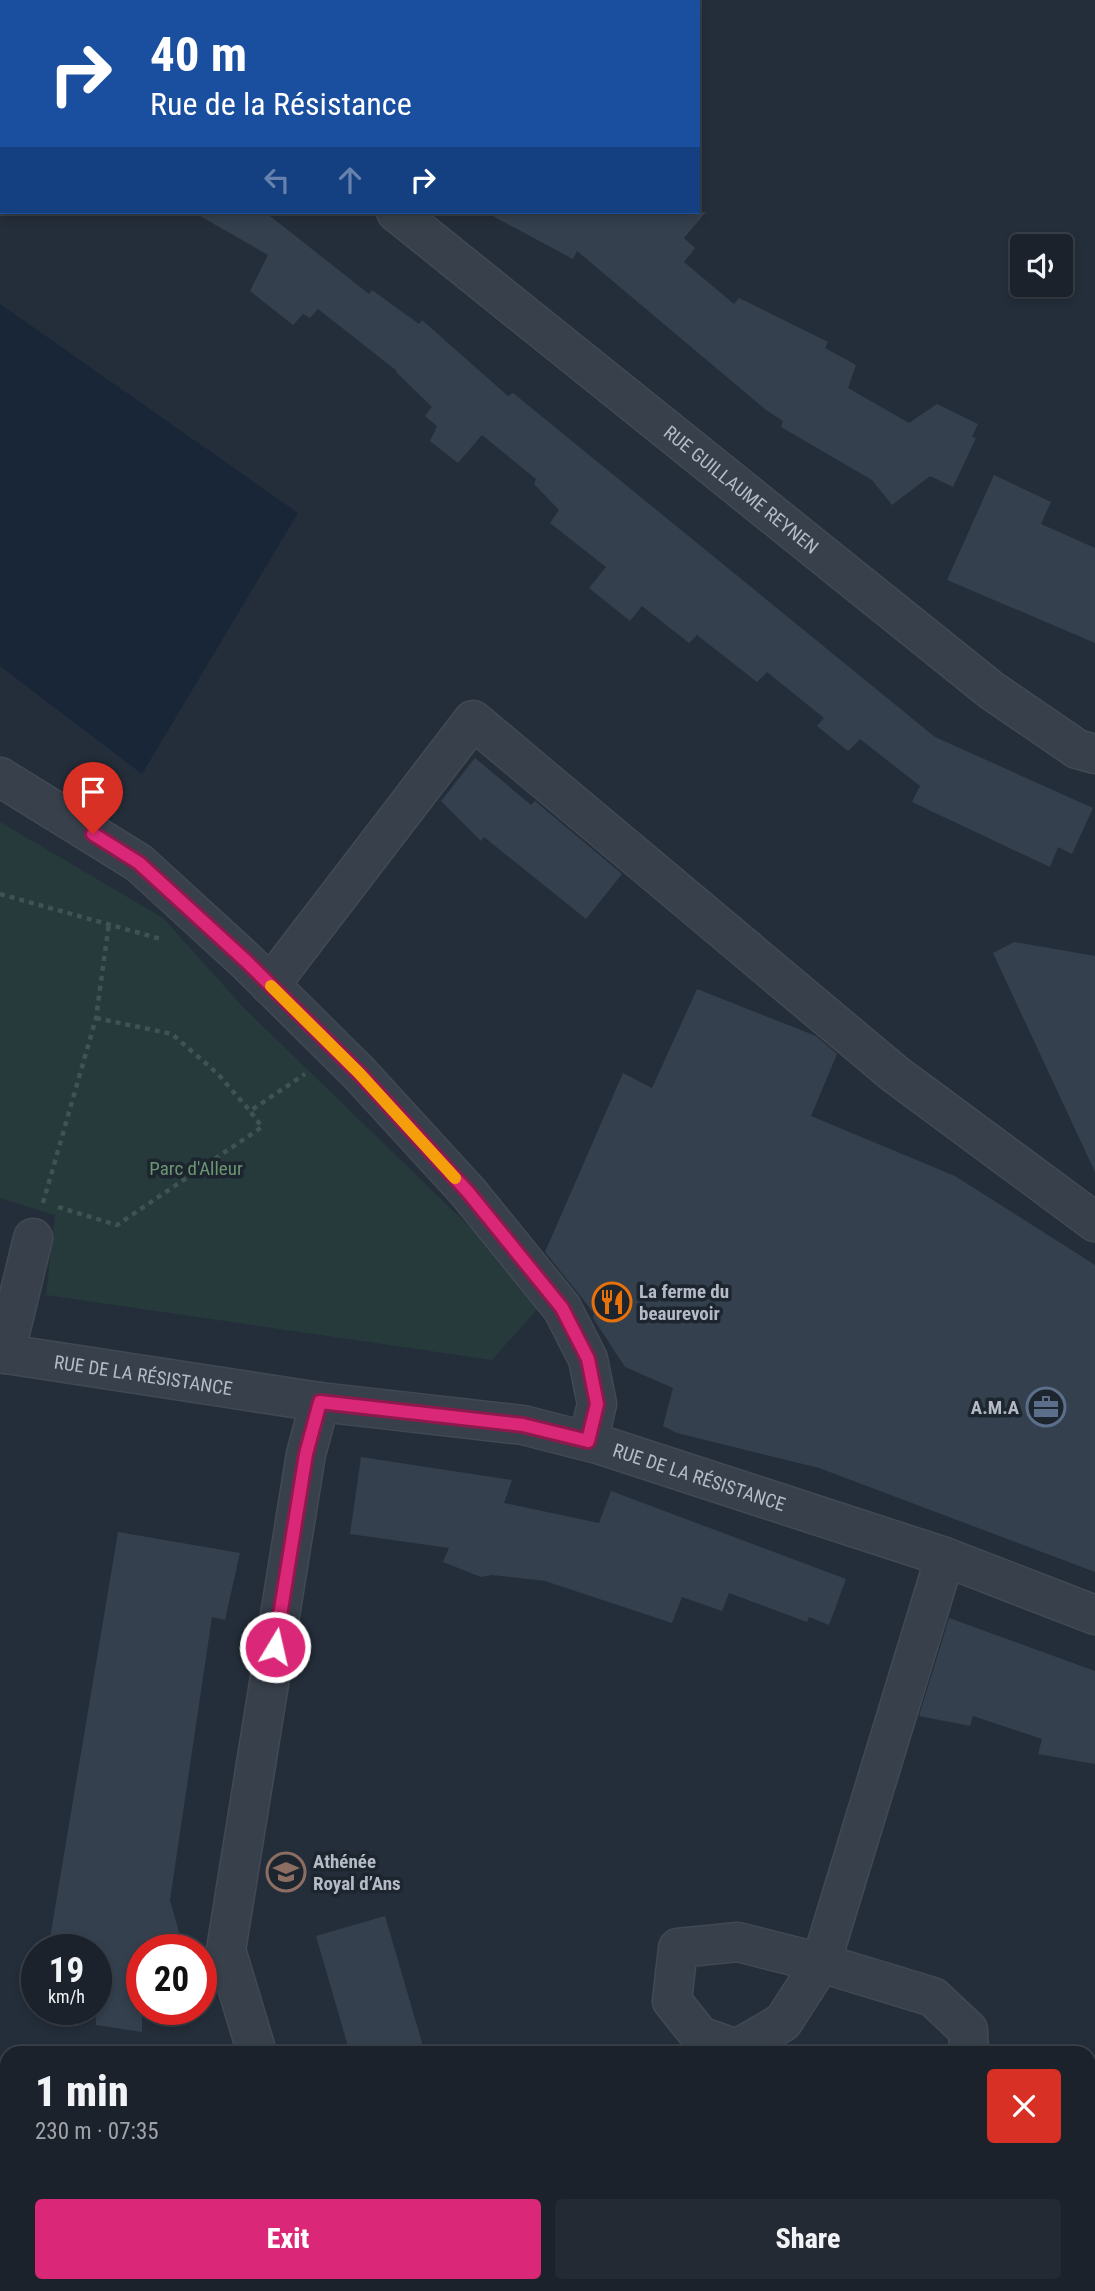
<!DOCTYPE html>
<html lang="en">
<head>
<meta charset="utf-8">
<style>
	:root { --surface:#1b222c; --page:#242a34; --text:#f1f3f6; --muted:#a0a4a9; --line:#393f48; --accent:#db2777 }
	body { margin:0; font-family:"Roboto Condensed",sans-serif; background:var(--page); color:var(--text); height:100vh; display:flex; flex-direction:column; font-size:26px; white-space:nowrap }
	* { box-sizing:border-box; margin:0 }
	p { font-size:23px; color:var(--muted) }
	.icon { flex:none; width:38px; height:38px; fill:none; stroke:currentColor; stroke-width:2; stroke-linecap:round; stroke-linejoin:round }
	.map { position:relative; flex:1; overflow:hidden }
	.panel { position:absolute; left:0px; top:2046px; width:1096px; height:247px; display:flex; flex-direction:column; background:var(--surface); border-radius:21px 21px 0 0; box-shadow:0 4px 10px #0003,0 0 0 2px var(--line) }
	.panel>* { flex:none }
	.hud { position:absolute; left:0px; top:0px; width:700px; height:214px; box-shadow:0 4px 10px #0003,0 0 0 2px var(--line); background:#1a4fa0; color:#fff; overflow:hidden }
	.controls { position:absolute; left:1010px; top:234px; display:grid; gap:14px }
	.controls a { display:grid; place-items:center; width:63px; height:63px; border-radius:7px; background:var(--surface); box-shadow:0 4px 10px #0003,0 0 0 2px var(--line); font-size:35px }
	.speed { position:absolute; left:21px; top:1934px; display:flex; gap:14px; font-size:35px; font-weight:700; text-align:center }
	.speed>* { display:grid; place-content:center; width:91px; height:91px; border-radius:50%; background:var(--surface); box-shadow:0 4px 10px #0003,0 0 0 2px var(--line); line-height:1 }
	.speed small { font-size:18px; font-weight:400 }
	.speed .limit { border:10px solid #d22; background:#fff; color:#111 }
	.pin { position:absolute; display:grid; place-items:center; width:60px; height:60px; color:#fff; margin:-72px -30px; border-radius:50% 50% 50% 0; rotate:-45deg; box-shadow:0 0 7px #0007 }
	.pin .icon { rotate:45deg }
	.me { position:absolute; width:77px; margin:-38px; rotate:9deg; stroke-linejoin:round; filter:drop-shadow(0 0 5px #0008) }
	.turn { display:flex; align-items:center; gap:24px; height:147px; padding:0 35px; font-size:32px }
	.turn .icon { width:91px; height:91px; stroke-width:2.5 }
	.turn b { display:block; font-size:49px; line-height:60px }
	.lanes { display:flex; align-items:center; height:66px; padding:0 35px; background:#0003; justify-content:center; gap:35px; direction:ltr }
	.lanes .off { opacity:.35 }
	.round { display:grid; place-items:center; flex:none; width:74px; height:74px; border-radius:7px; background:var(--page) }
	.summary { display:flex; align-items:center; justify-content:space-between; height:119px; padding:0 35px }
	h1 { font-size:42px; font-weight:800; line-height:52px }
	.primary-button { display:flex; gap:14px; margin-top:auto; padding:14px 35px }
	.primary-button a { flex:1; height:80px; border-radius:7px; background:var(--accent); color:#fff; font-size:28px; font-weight:800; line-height:80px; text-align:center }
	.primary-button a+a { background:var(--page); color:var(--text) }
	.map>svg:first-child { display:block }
	.green { fill:#263a3b }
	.water { fill:#182637 }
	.building { fill:#34404e }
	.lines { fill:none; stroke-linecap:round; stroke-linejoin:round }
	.minor-casing { stroke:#414953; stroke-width:41 }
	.path { stroke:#3f5353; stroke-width:4.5; stroke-dasharray:5 5; stroke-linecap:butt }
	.minor { stroke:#38404b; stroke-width:38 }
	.route-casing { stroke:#8e194d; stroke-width:18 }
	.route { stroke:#db2777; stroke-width:12 }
	.slow { stroke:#f59e0b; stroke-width:12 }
	.labels { text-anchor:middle; stroke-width:7; stroke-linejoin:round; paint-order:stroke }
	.street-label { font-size:19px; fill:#b4bbc6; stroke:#1d252f }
	.park-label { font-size:19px; fill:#6c9574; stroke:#1d252f }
	.poi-label { font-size:19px; font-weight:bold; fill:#b4bbc6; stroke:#1d252f; text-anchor:start }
</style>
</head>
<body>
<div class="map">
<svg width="1095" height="2291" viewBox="0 0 1095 2291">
	<rect width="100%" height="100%" fill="#242e3a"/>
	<polygon class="green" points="0,822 163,918 243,1007 545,1300 492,1360 46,1295 55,1215 0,1198"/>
	<polygon class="water" points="0,304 298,513 142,774 0,666"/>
	<g class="building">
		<polygon points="193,212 265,212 369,294 372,290 419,324 422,320 508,396 513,393 935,737 1093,808 1072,854 1058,847 1050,867 912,802 920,786 860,739 848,751 817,726 824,718 767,672 757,682 697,635 689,643 642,606 630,621 589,588 606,567 550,523 559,510 534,484 536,479 482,435 458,463 430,441 437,426 425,416 432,407 396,372 397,371 318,309 310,318 303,314 293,325 250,291 268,255"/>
		<polygon points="485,212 706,212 684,238 695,248 684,262 734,304 739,298 828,342 825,348 856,365 848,388 909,423 937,404 978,424 972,437 976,438 953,487 930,476 892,505 872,480 781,427 783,421 766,410 577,251 573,259"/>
		<polygon points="994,475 1051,502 1041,524 1095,548 1095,643 947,580"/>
		<polygon points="475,758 531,805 535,801 622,874 586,919 484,837 481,841 441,801"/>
		<polygon points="1014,942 1095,956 1095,1172 993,953"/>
		<polygon points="697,989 816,1036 837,1054 811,1116 955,1176 1095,1265 1095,1572 819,1468 677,1433 663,1426 673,1388 625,1367 593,1318 594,1313 545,1252 623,1073 652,1088"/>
		<polygon points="361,1457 512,1480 504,1503 599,1523 611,1491 846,1579 829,1625 809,1617 807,1622 729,1593 722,1611 682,1597 672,1623 545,1581 492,1575 481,1577 443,1562 449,1548 350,1534"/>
		<polygon points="118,1532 240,1553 225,1620 212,1617 170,1900 184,1950 142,1950 142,2032 96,2025 96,1950 48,1950"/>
		<polygon points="949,1618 1095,1671 1095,1764 1038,1754 1042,1739 973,1716 970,1726 919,1716"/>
		<polygon points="385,1916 425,2053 350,2053 316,1936"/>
	</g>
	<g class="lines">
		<defs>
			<g id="minor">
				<polyline points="133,0 135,2"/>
				<path id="s1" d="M396,212L991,690L1077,749L1095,754"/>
				<polyline points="0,777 139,863 246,961 359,1073 468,1192 562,1308 588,1359 597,1404 588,1441"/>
				<polyline points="270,985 473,720 895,1074 1095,1222"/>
				<path id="s2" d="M0,1353L320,1402L523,1425L601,1445L945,1557L1095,1615"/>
				<polyline points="5,1354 33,1238"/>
				<polyline points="945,1557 821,1963 783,2022 737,2049 700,2036 672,2001 678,1948 738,1942 821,1963 933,1997 968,2030 969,2053"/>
				<polyline points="257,2053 226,1950 306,1454 320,1402"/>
				<polyline points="1088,2187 1095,2188"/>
			</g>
		</defs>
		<use href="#minor" class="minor-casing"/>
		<g class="path">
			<polyline points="0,894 161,939"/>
			<polyline points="96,1018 172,1034 218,1074 250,1111"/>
			<polyline points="43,1203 96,1018 109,923"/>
			<polyline points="58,1207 117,1225 262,1127 250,1111 305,1074"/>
		</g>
		<use href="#minor" class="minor"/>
	</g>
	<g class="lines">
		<defs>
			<polyline id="route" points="93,834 139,863 246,961 359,1073 468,1192 562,1308 588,1359 597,1404 588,1441 523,1425 320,1402 306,1454 275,1647"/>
		</defs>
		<use href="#route" class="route-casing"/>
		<use href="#route" class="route"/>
		<polyline class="slow" points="271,986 359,1073 455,1178"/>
	</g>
	<defs>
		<symbol id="restaurant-ring" viewBox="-11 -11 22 22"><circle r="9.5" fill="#1d252f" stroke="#e8710a" stroke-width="1.5"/><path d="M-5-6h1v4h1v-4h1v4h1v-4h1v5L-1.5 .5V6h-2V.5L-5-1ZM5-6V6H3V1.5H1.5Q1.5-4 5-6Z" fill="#e8710a"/></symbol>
		<symbol id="office-ring" viewBox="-11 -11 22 22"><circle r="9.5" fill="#1d252f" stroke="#5c6f8a" stroke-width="1.5"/><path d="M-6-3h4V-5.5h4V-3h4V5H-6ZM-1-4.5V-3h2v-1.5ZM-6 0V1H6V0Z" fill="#5c6f8a"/></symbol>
		<symbol id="school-ring" viewBox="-11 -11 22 22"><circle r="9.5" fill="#1d252f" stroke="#8d6e63" stroke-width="1.5"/><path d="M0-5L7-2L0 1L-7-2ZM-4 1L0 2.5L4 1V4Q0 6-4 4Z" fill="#8d6e63"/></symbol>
	</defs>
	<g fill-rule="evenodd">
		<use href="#restaurant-ring" x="590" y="1280" width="44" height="44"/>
		<use href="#office-ring" x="1024" y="1385" width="44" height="44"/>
		<use href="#school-ring" x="264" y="1850" width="44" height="44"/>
	</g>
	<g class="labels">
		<g class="street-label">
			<text dy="7" stroke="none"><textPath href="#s1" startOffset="443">RUE GUILLAUME REYNEN</textPath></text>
			<text dy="7" stroke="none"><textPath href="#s2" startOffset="145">RUE DE LA RÉSISTANCE</textPath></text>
			<text dy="7" stroke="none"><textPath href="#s2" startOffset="712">RUE DE LA RÉSISTANCE</textPath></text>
		</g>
		<g class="park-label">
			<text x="196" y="1175">Parc d'Alleur</text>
		</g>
		<g class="poi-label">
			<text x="639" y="1298">La ferme du<tspan x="639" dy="22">beaurevoir</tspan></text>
			<text x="1019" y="1414" text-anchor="end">A.M.A</text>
			<text x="313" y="1868">Athénée<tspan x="313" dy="22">Royal d’Ans</tspan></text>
		</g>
	</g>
</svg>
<div class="controls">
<a><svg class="icon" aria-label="sound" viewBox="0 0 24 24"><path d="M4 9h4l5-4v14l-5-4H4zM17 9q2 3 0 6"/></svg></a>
</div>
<div class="speed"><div>19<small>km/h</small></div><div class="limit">20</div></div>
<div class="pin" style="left:93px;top:834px;background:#d93025"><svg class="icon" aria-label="arrive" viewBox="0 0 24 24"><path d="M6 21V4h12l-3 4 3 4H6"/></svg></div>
<svg class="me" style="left:275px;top:1647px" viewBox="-20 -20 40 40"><circle r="17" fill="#db2777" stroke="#fff" stroke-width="3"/><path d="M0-11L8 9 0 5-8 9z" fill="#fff"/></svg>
<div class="hud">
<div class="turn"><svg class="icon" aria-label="right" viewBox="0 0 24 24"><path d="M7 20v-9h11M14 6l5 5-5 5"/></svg><div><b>40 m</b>Rue de la Résistance</div></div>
<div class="lanes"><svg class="icon off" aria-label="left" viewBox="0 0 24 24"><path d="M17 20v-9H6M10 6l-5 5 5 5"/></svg><svg class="icon off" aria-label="ahead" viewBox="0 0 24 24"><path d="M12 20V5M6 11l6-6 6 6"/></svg><svg class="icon" aria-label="right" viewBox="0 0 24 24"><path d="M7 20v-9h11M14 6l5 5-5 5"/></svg></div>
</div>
<section class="panel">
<div class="summary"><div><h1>1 min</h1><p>230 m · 07:35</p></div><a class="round" style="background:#d93025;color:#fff"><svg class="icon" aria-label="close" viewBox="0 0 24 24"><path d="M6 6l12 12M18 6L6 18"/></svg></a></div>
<div class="primary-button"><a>Exit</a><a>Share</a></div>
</section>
</div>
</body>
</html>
